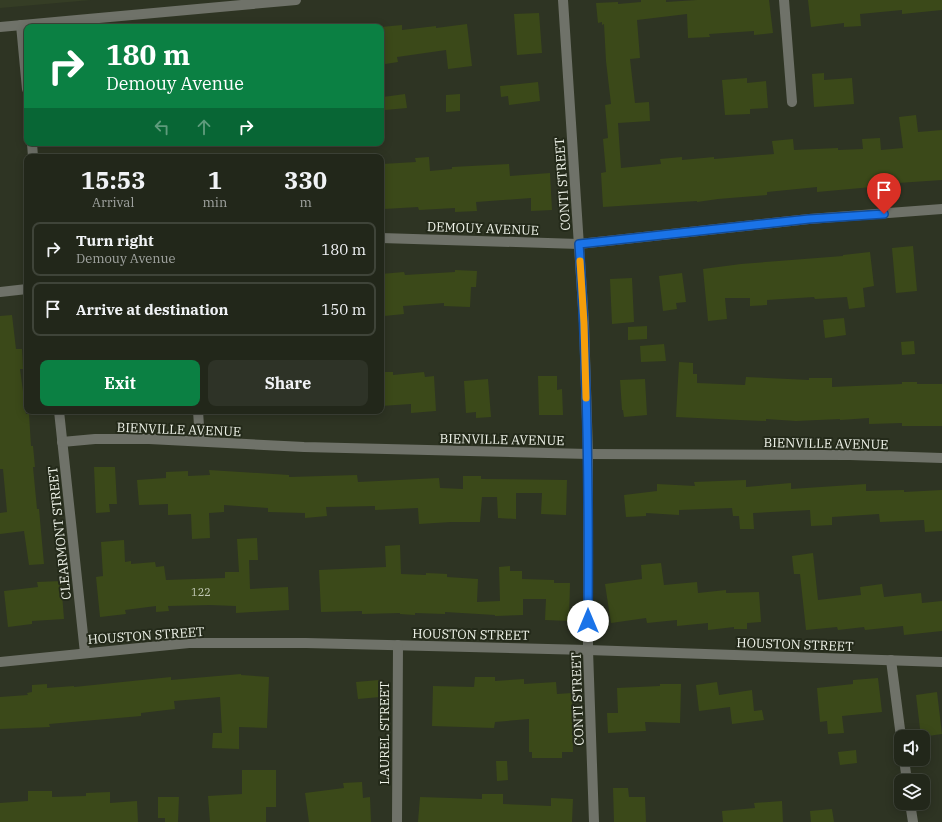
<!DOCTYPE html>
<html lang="en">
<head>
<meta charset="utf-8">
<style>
	:root { --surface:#22271a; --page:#2e3327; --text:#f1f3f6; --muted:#a2a5a2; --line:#3f4439; --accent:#0b8043 }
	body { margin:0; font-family:"IBM Plex Serif",serif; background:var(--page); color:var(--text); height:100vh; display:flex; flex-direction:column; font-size:15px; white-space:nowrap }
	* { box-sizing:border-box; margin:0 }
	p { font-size:13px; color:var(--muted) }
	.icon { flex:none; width:22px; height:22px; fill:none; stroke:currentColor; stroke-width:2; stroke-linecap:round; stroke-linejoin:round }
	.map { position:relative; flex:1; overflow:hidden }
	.drawer { position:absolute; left:24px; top:154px; width:360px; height:260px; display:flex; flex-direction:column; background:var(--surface); border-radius:8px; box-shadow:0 2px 10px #0003,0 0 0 1px var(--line) }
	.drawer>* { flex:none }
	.hud { position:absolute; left:24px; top:24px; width:360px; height:122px; border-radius:8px; box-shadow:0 2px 10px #0003,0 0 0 1px var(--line); background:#0b8043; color:#fff; overflow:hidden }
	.tools { position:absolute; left:894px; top:730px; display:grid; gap:8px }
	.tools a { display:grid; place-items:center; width:36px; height:36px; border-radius:8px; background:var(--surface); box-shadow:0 2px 10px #0003,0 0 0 1px var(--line); font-size:20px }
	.pin { position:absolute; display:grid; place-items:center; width:34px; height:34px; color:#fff; margin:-41px -17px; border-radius:50% 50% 50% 0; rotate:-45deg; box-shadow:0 0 4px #0007 }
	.pin .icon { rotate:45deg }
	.me { position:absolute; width:44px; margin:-22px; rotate:0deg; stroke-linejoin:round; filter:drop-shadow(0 0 3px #0008) }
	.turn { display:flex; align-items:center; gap:14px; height:84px; padding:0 16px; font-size:18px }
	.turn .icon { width:52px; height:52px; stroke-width:2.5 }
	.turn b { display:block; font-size:28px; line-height:34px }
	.lanes { display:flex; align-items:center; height:38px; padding:0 16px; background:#0003; justify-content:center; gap:20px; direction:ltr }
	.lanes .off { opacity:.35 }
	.eta { display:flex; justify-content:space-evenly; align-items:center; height:68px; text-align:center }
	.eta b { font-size:24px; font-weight:700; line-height:28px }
	.action { display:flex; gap:8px; margin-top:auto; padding:8px 16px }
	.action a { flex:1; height:46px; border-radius:8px; background:var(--accent); color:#fff; font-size:16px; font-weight:700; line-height:46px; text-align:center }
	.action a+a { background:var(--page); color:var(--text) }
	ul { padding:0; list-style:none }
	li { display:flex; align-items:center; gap:12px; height:54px; margin:0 8px 6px; padding:0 8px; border:2px solid var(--line); border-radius:8px }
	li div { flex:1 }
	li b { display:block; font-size:15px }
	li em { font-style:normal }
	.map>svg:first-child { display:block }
	.built { fill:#353d25 }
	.building { fill:#3b4919 }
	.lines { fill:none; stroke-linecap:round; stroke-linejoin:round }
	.minor { stroke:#6f7269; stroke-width:10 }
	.route-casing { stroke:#114b97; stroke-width:10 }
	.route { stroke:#1a73e8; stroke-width:7 }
	.slow { stroke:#f59e0b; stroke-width:7 }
	.labels { text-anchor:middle; stroke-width:4; stroke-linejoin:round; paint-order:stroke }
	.number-label { font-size:11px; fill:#c1c8b4 }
	.street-label { font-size:13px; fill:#eef2e8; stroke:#242a1a }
</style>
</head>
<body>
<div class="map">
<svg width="942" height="822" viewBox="0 0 942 822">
	<rect width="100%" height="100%" fill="#2e3423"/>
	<polygon class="built" points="0,0 91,0 0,8"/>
	<g class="building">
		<polygon points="641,0 666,0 666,2 697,0 769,0 773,33 754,35 754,31 709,34 710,37 688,38 687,14 637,20 640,58 630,59 635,103 649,102 650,121 618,123 621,168 661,164 660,159 682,157 682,160 714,157 714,159 774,154 772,141 793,139 794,150 838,148 838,150 863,149 862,139 880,138 881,150 903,148 899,117 916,115 918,132 942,130 942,180 883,184 883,186 817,192 817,187 767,192 767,195 718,199 697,202 697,201 603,207 601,173 606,172 603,139 608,138 605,105 611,104 606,61 604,24 602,25 602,22 598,23 596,3 618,2 618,4 641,2"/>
		<polygon points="808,0 942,0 942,10 902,14 902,10 860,14 861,26 844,27 844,23 811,27"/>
		<polygon points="539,13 542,53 517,55 514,14"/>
		<polygon points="467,24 472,66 448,69 446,50 397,57 398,62 385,64 381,27 402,25 402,30 436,26 436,28"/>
		<polygon points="824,73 824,80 852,78 854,104 814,107 812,74"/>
		<polygon points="747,78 747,83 766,81 768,108 750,109 750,114 725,115 722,80"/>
		<polygon points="538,82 540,101 509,105 508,96 501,97 500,86"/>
		<polygon points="405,94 407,108 385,110 383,97"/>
		<polygon points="460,94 460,111 446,112 446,95"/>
		<polygon points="429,157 430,171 452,169 452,167 509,164 510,176 550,173 552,210 531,211 531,198 476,202 477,211 455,212 455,208 419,210 418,207 384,209 382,164 416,162 415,158"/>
		<polygon points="913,246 917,291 896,293 892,248"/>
		<polygon points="870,252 874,286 863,288 865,307 849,309 847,297 815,299 814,297 767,300 767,305 750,306 750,298 725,298 727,319 708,321 703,269 741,264 843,256 843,255"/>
		<polygon points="455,270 477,271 476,287 471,287 470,307 444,306 444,303 403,306 404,314 384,316 381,274 404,272 405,275 455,272"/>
		<polygon points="682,273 686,302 676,303 677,309 663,311 659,276"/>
		<polygon points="632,278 634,322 612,324 610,279"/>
		<polygon points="12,315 16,349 22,349 23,369 20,369 26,414 29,414 31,446 33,446 35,467 33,467 37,509 39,509 44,564 29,565 24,531 0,534 0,513 7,512 3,469 0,469 0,316"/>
		<polygon points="844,318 846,335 825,338 823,320"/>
		<polygon points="647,326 647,339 628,340 628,327"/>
		<polygon points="914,341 915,354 902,355 901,342"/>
		<polygon points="664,344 666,361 641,362 640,346"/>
		<polygon points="679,362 693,363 693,374 697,374 697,383 745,385 746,377 809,380 809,378 832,378 832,387 902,384 902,382 917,382 917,384 942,384 942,426 902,426 902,423 869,424 869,418 840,420 840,419 796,421 766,419 766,421 739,420 676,417"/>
		<polygon points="381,372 393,372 393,375 424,372 425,377 434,376 436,411 411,413 411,404 381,406"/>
		<polygon points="538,376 557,376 557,390 562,389 563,415 539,415"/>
		<polygon points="488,379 491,417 476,418 476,412 466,413 464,381"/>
		<polygon points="645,379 647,415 624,417 623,410 622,410 620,380"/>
		<polygon points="94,467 115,467 117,504 109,504 110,512 96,513"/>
		<polygon points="209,470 289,475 289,477 357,475 358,482 439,478 440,488 463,489 463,476 481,476 481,479 567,480 566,515 541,514 542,493 516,493 516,519 498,518 497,497 482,497 480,522 451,522 419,524 418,508 375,510 375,506 326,507 327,516 305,518 305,513 268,512 268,508 224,505 224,512 209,513 210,538 192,539 191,514 168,515 168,504 139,505 137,480 166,478 166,472 188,471 188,476 210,475"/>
		<polygon points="746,480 746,487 791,483 791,489 866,484 866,491 904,490 904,492 942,490 942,531 925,532 924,520 880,522 879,514 832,517 832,525 811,526 810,510 753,513 754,529 740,529 739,516 733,516 732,508 679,510 679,515 646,513 646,516 626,517 624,495 657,491 657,484 695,486 694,482"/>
		<polygon points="257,538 258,560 249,560 250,589 288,587 289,610 236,613 236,606 210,605 168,606 169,611 156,612 156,606 125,610 126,614 100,617 96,577 103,576 101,542 124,540 125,562 131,561 131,564 155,562 156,567 164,566 166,580 225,578 225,572 239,572 237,539"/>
		<polygon points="400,545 401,574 426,575 426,573 447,574 447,577 478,579 477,602 500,601 499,567 510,566 510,571 522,571 522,579 554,580 554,583 570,583 569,621 545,620 546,599 523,599 523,615 495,616 495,615 445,612 445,614 415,613 415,615 400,614 400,613 362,614 362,611 321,612 319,570 386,567 385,546"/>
		<polygon points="813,553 818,600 861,595 860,587 882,584 884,597 921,593 922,603 942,601 942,631 904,635 903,626 865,630 864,627 838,630 837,627 806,630 800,574 794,574 792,556"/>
		<polygon points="661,563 664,585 697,582 698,593 726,590 726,593 759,592 761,622 747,623 747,629 734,629 734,627 708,630 708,623 677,626 677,620 647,623 646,618 611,623 605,584 642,579 641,565"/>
		<polygon points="61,581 64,619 32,621 32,624 8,627 4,591 38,587 37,582"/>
		<polygon points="241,674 241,675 269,677 267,728 239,727 239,749 212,748 213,733 222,733 220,697 174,701 175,709 141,713 141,716 49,724 50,727 0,729 0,697 28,695 27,693 32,692 32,685 47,684 47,688 74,686 74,687 171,677 171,680"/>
		<polygon points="475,677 495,677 495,681 524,679 524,684 556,682 557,694 572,693 573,752 562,752 562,758 532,758 532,752 529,752 529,719 495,722 494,728 432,726 433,686 474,687"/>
		<polygon points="878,678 882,712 842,716 844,733 828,734 827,721 820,722 817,688 853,684 853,680"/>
		<polygon points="379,680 380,697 358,699 356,682"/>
		<polygon points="717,682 719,695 752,690 754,711 762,710 764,720 732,724 730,707 699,711 696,685"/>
		<polygon points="660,684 681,684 680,723 645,722 646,731 608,733 607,713 618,713 617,688 660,686"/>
		<polygon points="937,692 942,734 921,737 916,695"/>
		<polygon points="856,750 857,763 840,765 838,752"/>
		<polygon points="496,761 507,761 508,780 497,781"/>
		<polygon points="242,770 276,770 276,807 266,807 266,822 210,822 208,796 242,794"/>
		<polygon points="362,782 363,798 370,797 371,822 309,822 305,793 344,788 343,783"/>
		<polygon points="613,788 628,788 629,797 645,797 646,822 614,822"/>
		<polygon points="28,791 52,791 52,797 86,796 86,793 110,792 110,803 137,801 138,822 0,822 0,803 28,801"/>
		<polygon points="482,794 503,794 503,804 551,806 551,798 573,799 572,822 418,822 420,797 482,799"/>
		<polygon points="158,797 179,797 178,822 165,822 165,818 158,818"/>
		<polygon points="782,801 783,822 723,822 722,811 755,808 754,803"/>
		<polygon points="832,809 834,822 811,822 810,811"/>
	</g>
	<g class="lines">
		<g class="minor">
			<polyline points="563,0 584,323 588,454 588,650 594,822"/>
			<polyline points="784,0 792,102"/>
			<polyline points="21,25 27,89"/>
			<polyline points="0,27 296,0"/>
			<polyline points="32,143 33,157"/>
			<polyline points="381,238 579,244 809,219 942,209"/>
			<polyline points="0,292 27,289"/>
			<polyline points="59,411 85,653"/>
			<polyline points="198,411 200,441"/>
			<polyline points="62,442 95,439 149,439 304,447 588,454 850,455 942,458"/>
			<polyline points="891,660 901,737"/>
			<polyline points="0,662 189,643 306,643 588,650 942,662"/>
			<polyline points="904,759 907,781"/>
			<polyline points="910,803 913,822"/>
			<polyline points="397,822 398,645"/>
		</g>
	</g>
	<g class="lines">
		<defs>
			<path id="route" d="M588,621C589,495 588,370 579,244L809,219L884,214"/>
		</defs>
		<use href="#route" class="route-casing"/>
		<use href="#route" class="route"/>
		<polyline class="slow" points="580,261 584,323 586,398"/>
	</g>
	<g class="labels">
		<g class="number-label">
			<text x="201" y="596">122</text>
		</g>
		<g class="street-label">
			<text transform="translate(562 184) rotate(-94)" y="5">CONTI STREET</text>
			<text transform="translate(483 228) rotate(2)" y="5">DEMOUY AVENUE</text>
			<text transform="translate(179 429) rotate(2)" y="5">BIENVILLE AVENUE</text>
			<text transform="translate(502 439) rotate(1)" y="5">BIENVILLE AVENUE</text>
			<text transform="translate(826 443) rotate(1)" y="5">BIENVILLE AVENUE</text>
			<text transform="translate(59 533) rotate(-96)" y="5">CLEARMONT STREET</text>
			<text transform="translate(471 634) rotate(1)" y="5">HOUSTON STREET</text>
			<text transform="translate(146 635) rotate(-4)" y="5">HOUSTON STREET</text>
			<text transform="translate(795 644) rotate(2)" y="5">HOUSTON STREET</text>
			<text transform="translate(577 699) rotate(-92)" y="5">CONTI STREET</text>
			<text transform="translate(384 733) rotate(-90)" y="5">LAUREL STREET</text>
		</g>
	</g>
</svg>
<div class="tools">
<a><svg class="icon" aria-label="sound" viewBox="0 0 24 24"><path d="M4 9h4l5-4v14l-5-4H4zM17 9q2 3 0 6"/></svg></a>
<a><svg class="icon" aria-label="layers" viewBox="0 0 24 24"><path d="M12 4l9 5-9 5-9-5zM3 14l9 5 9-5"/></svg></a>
</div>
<div class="pin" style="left:884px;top:214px;background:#d93025"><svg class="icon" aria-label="arrive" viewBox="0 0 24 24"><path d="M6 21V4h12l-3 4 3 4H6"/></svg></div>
<svg class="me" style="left:588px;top:621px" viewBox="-20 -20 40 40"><circle r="19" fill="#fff"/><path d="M0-13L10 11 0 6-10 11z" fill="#1a73e8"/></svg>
<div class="hud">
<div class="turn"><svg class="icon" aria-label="right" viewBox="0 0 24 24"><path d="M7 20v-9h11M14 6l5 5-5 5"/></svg><div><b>180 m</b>Demouy Avenue</div></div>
<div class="lanes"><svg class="icon off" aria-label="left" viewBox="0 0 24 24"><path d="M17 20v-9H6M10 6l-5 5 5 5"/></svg><svg class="icon off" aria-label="ahead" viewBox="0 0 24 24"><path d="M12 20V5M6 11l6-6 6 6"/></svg><svg class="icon" aria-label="right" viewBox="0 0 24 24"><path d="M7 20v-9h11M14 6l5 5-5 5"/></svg></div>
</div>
<section class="drawer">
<div class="eta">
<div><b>15:53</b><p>Arrival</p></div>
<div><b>1</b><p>min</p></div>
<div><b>330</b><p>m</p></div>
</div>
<ul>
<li><svg class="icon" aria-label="right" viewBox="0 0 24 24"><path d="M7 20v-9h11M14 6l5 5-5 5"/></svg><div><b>Turn right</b><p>Demouy Avenue</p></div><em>180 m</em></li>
<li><svg class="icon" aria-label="arrive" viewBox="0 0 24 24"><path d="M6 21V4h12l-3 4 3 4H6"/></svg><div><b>Arrive at destination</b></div><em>150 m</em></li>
</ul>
<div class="action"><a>Exit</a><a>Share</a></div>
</section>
</div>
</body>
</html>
